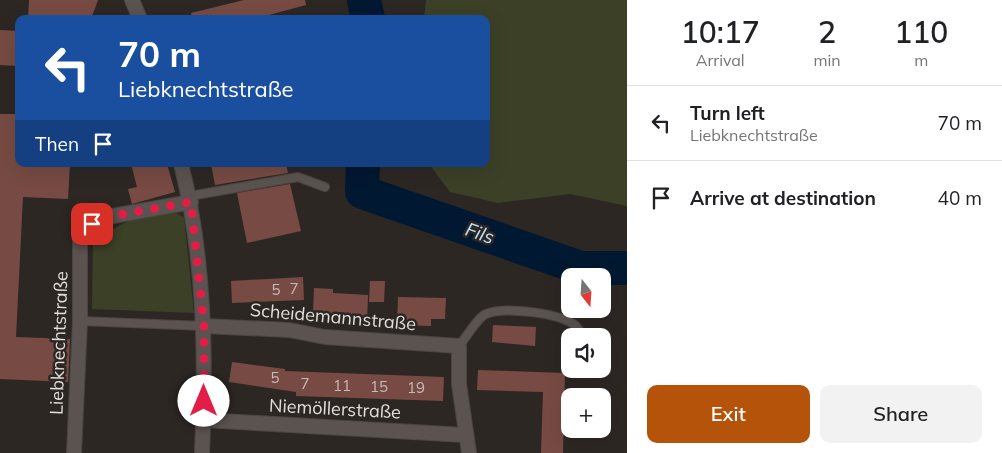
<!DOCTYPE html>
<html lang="en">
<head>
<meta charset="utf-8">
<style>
	:root { --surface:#fff; --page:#f2f2f2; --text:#202124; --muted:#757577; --line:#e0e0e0; --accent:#b45309 }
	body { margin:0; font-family:Mulish,sans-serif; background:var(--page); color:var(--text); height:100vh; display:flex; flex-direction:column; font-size:19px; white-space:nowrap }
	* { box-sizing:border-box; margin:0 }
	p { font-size:16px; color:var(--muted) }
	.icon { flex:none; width:28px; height:28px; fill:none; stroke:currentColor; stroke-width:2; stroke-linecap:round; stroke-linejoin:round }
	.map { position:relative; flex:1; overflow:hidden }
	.drawer { display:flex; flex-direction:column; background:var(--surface); width:375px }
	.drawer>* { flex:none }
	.top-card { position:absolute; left:15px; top:15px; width:475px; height:152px; border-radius:10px; box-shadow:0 5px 20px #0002; background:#1a4fa0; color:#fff; overflow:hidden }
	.needle { width:32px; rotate:163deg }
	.buttons { position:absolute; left:561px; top:268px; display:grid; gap:10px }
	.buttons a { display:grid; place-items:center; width:50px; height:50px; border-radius:10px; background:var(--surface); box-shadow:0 5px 20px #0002; font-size:25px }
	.pin { position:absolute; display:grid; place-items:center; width:42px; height:42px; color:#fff; margin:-21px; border-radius:10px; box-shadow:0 2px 8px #0006 }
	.me { position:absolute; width:55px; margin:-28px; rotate:0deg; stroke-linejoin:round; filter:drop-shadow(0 0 4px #0008) }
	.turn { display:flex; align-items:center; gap:18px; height:105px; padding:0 20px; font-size:22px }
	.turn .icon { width:65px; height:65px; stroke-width:2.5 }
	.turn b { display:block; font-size:35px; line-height:42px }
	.then { display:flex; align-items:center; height:48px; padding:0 20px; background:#0003; gap:10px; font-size:19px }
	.eta { display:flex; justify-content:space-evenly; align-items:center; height:85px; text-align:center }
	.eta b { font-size:30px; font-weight:600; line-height:35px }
	.button { display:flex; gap:10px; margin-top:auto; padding:10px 20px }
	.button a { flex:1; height:58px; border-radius:10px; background:var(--accent); color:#fff; font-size:20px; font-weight:600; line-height:58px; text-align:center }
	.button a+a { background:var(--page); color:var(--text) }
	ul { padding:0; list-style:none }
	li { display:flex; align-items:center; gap:15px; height:75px; padding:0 20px; border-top:1px solid var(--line) }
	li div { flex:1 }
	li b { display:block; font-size:19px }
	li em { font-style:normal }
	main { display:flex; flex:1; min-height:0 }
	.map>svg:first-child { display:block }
	.green { fill:#3c4027 }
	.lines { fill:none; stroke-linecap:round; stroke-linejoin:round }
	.river { stroke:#001831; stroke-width:34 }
	.building { fill:#774b43 }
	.service-casing { stroke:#4a4543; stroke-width:10 }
	.minor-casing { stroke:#4a4543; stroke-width:16 }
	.service { stroke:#5a5350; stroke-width:8 }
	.minor { stroke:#5a5350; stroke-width:14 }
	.route { stroke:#e11d48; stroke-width:9; stroke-dasharray:0 16.2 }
	.labels { text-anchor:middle; stroke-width:5; stroke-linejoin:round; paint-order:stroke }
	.number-label { font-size:15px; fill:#c7b9b6 }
	.street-label { font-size:18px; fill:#e2dedc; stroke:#2d2724 }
	.water-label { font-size:19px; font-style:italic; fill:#bfe0ff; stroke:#2d2724 }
</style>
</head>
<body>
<main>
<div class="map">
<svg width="627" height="453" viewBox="0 0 627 453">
	<rect width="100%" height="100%" fill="#2d2724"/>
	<g class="green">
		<polygon points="426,0 627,0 627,206 570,194 498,203 450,192 429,164 486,164 486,19 424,19"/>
		<polygon points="172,211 184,217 194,313 92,309 93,239 141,215"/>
	</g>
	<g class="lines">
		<g class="river">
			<polyline points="364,0 368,19"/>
			<polyline points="363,164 362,192 581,268 627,268"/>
		</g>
	</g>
	<g class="building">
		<polygon points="29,0 98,0 91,19 28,19"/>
		<polygon points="244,0 305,0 306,5 254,19 192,19 191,13"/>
		<polygon points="0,30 18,31 19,66 0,65"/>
		<polygon points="0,114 19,114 19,164 70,164 68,199 23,197 16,337 70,339 68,382 0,379"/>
		<polygon points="131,164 167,164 175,192 132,204 128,189 137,187"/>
		<polygon points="211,164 286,164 288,173 215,185"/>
		<polygon points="290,184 301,231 247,243 237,193"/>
		<polygon points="303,277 304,300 232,303 231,281"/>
		<polygon points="370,281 385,281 384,302 369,302"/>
		<polygon points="314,288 333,289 333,293 368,295 367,323 334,322 334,314 313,313"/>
		<polygon points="398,297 446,298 445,319 431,319 431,326 397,325"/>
		<polygon points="493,325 536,327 535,346 492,342"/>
		<polygon points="232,362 285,369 285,371 444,377 443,401 296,396 296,392 229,382"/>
		<polygon points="478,370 565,373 563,453 541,453 543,392 477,390"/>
	</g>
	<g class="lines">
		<defs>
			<g id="service">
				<polyline points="190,196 298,177 325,187"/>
				<polyline points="80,321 204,326"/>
				<path d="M459,346C465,339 478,317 486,314C504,306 561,313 576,326C579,329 581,333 582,336"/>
			</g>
			<g id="minor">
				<polyline points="132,0 140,19"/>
				<path d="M181,164C205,257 206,357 202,453"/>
				<polyline points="204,326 289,330 325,337 459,346 459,384 469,453"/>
				<polyline points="204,420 465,435"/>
				<polyline points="74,453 80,321 80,229 107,217 191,202"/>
			</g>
		</defs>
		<use href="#service" class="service-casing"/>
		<use href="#minor" class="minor-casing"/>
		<use href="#service" class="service"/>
		<use href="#minor" class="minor"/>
	</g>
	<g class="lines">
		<polyline class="route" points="92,224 107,217 191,202 204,326 204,401"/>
	</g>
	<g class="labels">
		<g class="number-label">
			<text x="294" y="294">7</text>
			<text x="276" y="295">5</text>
			<text x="275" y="383">5</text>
			<text x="305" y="389">7</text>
			<text x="342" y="391">11</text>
			<text x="379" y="392">15</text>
			<text x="416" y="393">19</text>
		</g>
		<g class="street-label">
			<text transform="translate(333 317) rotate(5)" y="6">Scheidemannstraße</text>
			<text transform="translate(59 343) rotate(-88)" y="6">Liebknechtstraße</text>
			<text transform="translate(335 409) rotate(3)" y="6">Niemöllerstraße</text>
		</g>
		<g class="water-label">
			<text transform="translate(480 233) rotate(19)" y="7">Fils</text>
		</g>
	</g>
</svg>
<div class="buttons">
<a><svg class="needle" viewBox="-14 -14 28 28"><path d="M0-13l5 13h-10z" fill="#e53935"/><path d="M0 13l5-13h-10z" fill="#757577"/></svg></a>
<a><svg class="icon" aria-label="sound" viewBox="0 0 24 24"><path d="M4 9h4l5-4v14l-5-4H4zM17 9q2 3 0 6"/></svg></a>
<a>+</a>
</div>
<div class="pin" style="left:92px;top:224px;background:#d93025"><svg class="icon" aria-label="arrive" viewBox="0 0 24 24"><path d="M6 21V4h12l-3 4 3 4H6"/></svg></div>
<svg class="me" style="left:204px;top:401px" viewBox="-20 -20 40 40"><circle r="19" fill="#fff"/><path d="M0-13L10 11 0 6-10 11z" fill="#e11d48"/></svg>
<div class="top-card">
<div class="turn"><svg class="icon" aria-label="left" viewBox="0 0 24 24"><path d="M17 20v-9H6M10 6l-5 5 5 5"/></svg><div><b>70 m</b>Liebknechtstraße</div></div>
<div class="then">Then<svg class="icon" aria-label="arrive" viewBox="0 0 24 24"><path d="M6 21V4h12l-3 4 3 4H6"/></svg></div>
</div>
</div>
<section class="drawer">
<div class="eta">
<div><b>10:17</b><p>Arrival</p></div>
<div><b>2</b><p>min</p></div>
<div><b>110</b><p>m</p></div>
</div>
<ul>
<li><svg class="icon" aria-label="left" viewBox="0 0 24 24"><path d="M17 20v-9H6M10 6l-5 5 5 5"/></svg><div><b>Turn left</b><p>Liebknechtstraße</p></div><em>70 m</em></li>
<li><svg class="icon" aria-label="arrive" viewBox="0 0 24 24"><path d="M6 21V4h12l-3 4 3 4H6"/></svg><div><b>Arrive at destination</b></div><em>40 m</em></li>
</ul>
<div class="button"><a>Exit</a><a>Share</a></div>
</section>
</main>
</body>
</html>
